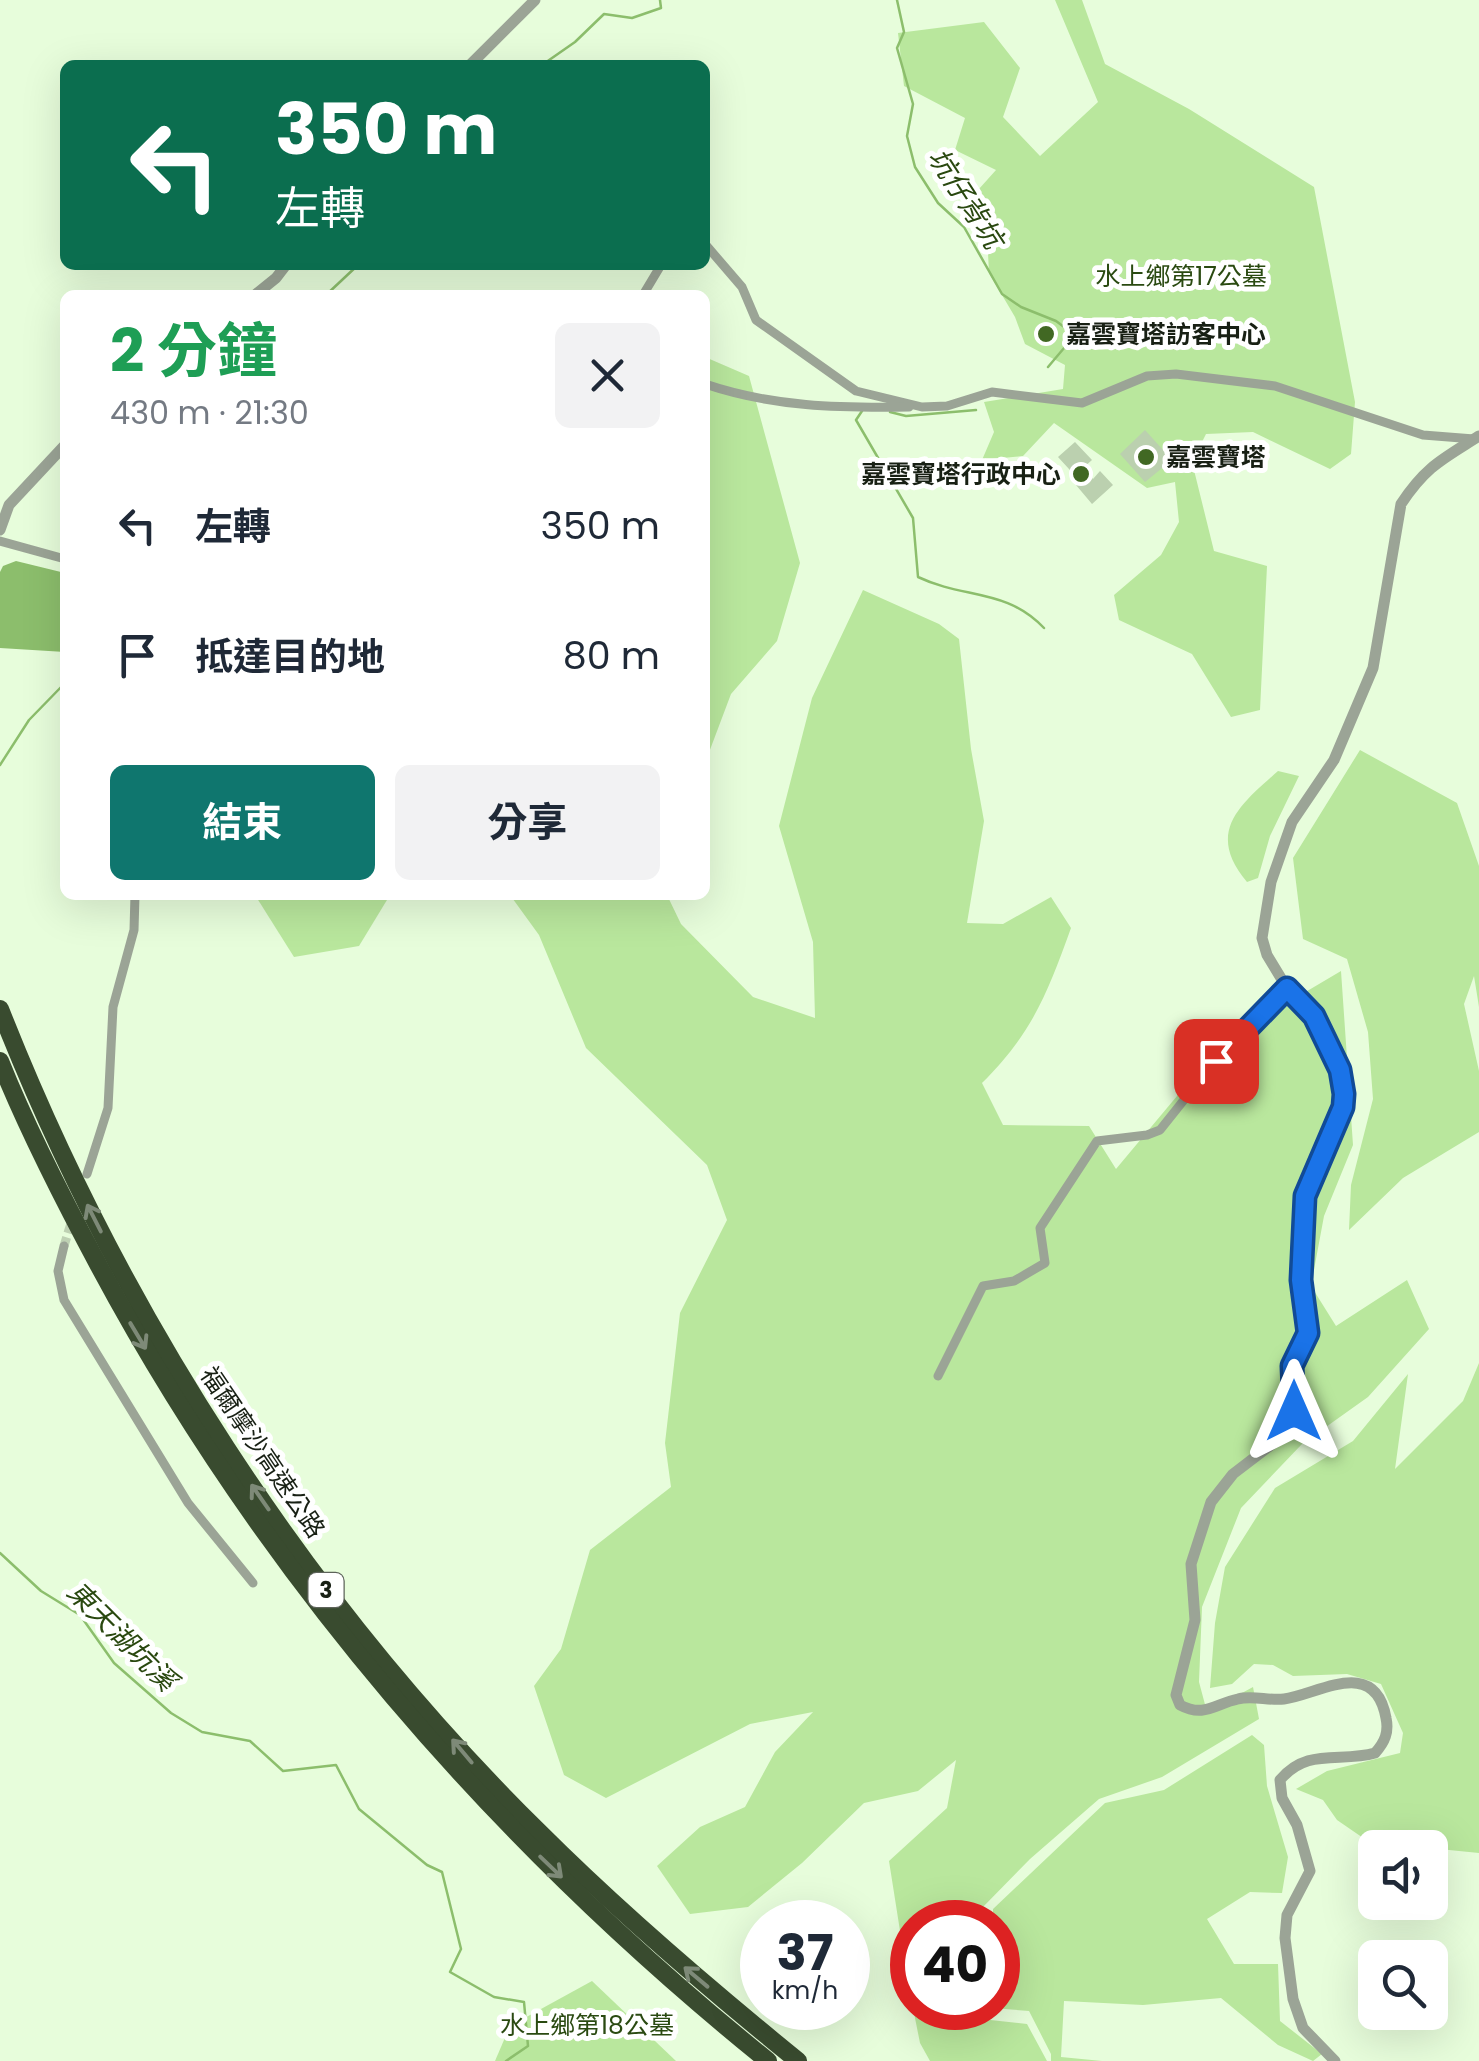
<!DOCTYPE html>
<html lang="zh-TW">
<head>
<meta charset="utf-8">
<style>
	:root { --surface:#fff; --page:#f2f2f3; --text:#1f2937; --muted:#747a83; --accent:#0f766e }
	body { margin:0; font-family:Poppins,"Noto Sans TC",sans-serif; background:var(--page); color:var(--text); height:100vh; display:flex; flex-direction:column; font-size:38px; white-space:nowrap }
	* { box-sizing:border-box; margin:0 }
	p { font-size:32px; color:var(--muted) }
	.icon { flex:none; width:55px; height:55px; fill:none; stroke:currentColor; stroke-width:2; stroke-linecap:round; stroke-linejoin:round }
	.map { position:relative; flex:1; overflow:hidden }
	.drawer { position:absolute; left:60px; top:290px; width:650px; height:610px; display:flex; flex-direction:column; background:var(--surface); border-radius:15px; box-shadow:0 10px 40px #0002 }
	.drawer>* { flex:none }
	.top-card { position:absolute; left:60px; top:60px; width:650px; height:210px; border-radius:15px; box-shadow:0 10px 40px #0002; background:#0b6e4f; color:#fff; overflow:hidden }
	.tools { position:absolute; left:1358px; top:1830px; display:grid; gap:20px }
	.tools a { display:grid; place-items:center; width:90px; height:90px; border-radius:15px; background:var(--surface); box-shadow:0 10px 40px #0002; font-size:50px }
	.speed { position:absolute; left:740px; top:1900px; display:flex; gap:20px; font-size:50px; font-weight:700; text-align:center }
	.speed>* { display:grid; place-content:center; width:130px; height:130px; border-radius:50%; background:var(--surface); box-shadow:0 10px 40px #0002; line-height:1 }
	.speed small { font-size:25px; font-weight:400 }
	.speed .limit { border:15px solid #d22; background:#fff; color:#111 }
	.pin { position:absolute; display:grid; place-items:center; width:85px; height:85px; color:#fff; margin:-42px; border-radius:20px; box-shadow:0 5px 15px #0006 }
	.me { position:absolute; width:110px; margin:-55px; rotate:0deg; stroke-linejoin:round; filter:drop-shadow(0 0 8px #0008) }
	.turn { display:flex; align-items:center; gap:35px; height:210px; padding:0 50px; font-size:45px }
	.turn .icon { width:130px; height:130px; stroke-width:2.5 }
	.turn b { display:block; font-size:70px; line-height:85px }
	.round { display:grid; place-items:center; flex:none; width:105px; height:105px; border-radius:15px; background:var(--page) }
	.head { display:flex; align-items:center; justify-content:space-between; height:170px; padding:0 50px }
	h1 { font-size:60px; font-weight:700; line-height:75px; color:#1e9e55 }
	.button { display:flex; gap:20px; margin-top:auto; padding:20px 50px }
	.button a { flex:1; height:115px; border-radius:15px; background:var(--accent); color:#fff; font-size:40px; font-weight:700; line-height:115px; text-align:center }
	.button a+a { background:var(--page); color:var(--text) }
	ul { padding:0; list-style:none }
	li { display:flex; align-items:center; gap:30px; height:130px; padding:0 50px }
	li div { flex:1 }
	li b { display:block; font-size:38px }
	li em { font-style:normal }
	.map>svg:first-child { display:block }
	.green { fill:#b9e79d }
	.water { fill:#8cbe6c }
	.lines { fill:none; stroke-linecap:round; stroke-linejoin:round }
	.stream { stroke:#8cbe6c; stroke-width:2.5 }
	.building { fill:#bbd0af }
	.minor-tunnel { stroke:#bed1b3; stroke-width:9; stroke-dasharray:9 4.5; stroke-linecap:butt }
	.minor { stroke:#9ba496; stroke-width:9 }
	.tertiary { stroke:#9ba496; stroke-width:11 }
	.motorway { stroke:#394b2f; stroke-width:18 }
	.oneway { stroke:#7e8a78 }
	.route-casing { stroke:#114b97; stroke-width:25 }
	.route { stroke:#1a73e8; stroke-width:18 }
	.poi-dot { fill:#416823; stroke:#fff; stroke-width:4 }
	.labels { text-anchor:middle; stroke-width:10; stroke-linejoin:round; paint-order:stroke }
	.shield { fill:#fff; stroke:#5d635a; stroke-width:2.5 }
	.shield-label { font-size:22px; font-weight:bold; fill:#182014 }
	.park-label { font-size:25px; fill:#2a4a11; stroke:#fff }
	.poi-label { font-size:25px; font-weight:bold; fill:#182014; stroke:#fff; text-anchor:start }
	.street-label { font-size:25px; fill:#182014; stroke:#fff }
	.water-label { font-size:28px; font-style:italic; fill:#29480f; stroke:#fff }
</style>
</head>
<body>
<div class="map">
<svg width="1479" height="2061" viewBox="0 0 1479 2061">
	<rect width="100%" height="100%" fill="#e7fddb"/>
	<g class="green">
		<polygon points="1055,0 1082,0 1105,64 1189,109 1314,187 1355,402 1351,454 1330,469 1253,432 1206,434 1192,462 1214,551 1267,566 1260,710 1231,717 1192,654 1119,620 1114,595 1161,555 1179,522 1175,482 1147,488 1054,423 1023,456 982,460 994,432 984,402 1063,389 1065,365 1025,344 1015,317 989,273 987,233 961,209 996,170 955,150 965,118 904,86 898,33 984,22 1020,68 1003,117 1040,156 1098,102"/>
		<polygon points="705,357 749,376 800,563 777,641 731,694 705,763"/>
		<path d="M863,590L939,624L959,639L971,749L984,821L967,923L1003,924L1051,897L1071,928C1047,994 1033,1032 982,1083L1003,1125L1089,1126L1116,1169L1223,1041L1341,971L1353,1145L1324,1216L1311,1286L1336,1326L1407,1280L1429,1329L1368,1397L1302,1444L1241,1508L1202,1607L1199,1682L1207,1712L1253,1687L1259,1719L1162,1777L1099,1799L1030,1859L981,1909V1922H912V2007L889,1861L947,1808L956,1760L918,1791L864,1803L802,1863L748,1907L690,1914L657,1866L700,1827L745,1807L775,1752L813,1712L750,1724L606,1798L564,1775L534,1686L561,1649L590,1550L671,1487L665,1443L680,1313L727,1220L707,1165L586,1048L539,935L510,895H667L681,924L753,997L815,1018L813,942L779,826L812,698Z"/>
		<polygon points="1360,750 1457,803 1479,866 1479,1007 1474,976 1464,1004 1479,1071 1479,1132 1403,1178 1349,1230 1351,1185 1373,1099 1368,1032 1347,959 1303,939 1293,858"/>
		<path d="M1278,771L1299,776L1270,836L1258,878L1247,882C1205,832 1240,805 1278,771Z"/>
		<polygon points="255,895 390,895 359,946 294,957"/>
		<polygon points="1479,1363 1479,1853 1369,1842 1337,1820 1323,1800 1296,1789 1327,1771 1400,1753 1403,1733 1381,1684 1347,1674 1293,1676 1273,1665 1254,1664 1232,1684 1210,1688 1215,1623 1225,1567 1275,1488 1353,1441 1408,1374 1395,1469 1463,1401"/>
		<polygon points="1252,1735 1264,1745 1267,1786 1288,1857 1282,1893 1250,1892 1207,1919 1234,1964 1278,1964 1280,2021 1322,2054 1313,2061 1278,2045 1221,1998 1143,2005 1064,2001 1061,2057 1102,2061 1051,2061 1051,2054 1029,2011 992,2008 998,2008 998,1922 993,1922 993,1909 1105,1803 1164,1790"/>
		<polygon points="592,1981 676,2061 495,2061 510,2026"/>
		<polygon points="913,2008 980,2008 981,2019 1027,2024 1047,2061 930,2061 920,2043"/>
	</g>
	<polygon class="water" points="16,561 65,573 65,652 0,648 0,572 3,566"/>
	<g class="lines">
		<g class="stream">
			<polyline points="897,0 904,32 897,48 913,104 907,136 915,167 938,203 964,227 1002,294 1021,307 1056,321 1075,335 1048,367"/>
			<polyline points="542,65 575,42 604,14 632,18 661,8 660,0"/>
			<polyline points="326,295 358,265"/>
			<path d="M862,411L856,420L913,518L918,577C964,599 1006,588 1044,628"/>
			<polyline points="890,412 906,416 976,410"/>
			<polyline points="0,765 29,720 65,683"/>
			<polyline points="0,1553 41,1591 80,1615 114,1663 171,1713 202,1732 250,1741 283,1771 336,1765 359,1809 427,1865 442,1872 461,1949 450,1972 494,1997 524,2002 528,2046 506,2061"/>
		</g>
	</g>
	<g class="building">
		<polygon points="1145,430 1172,460 1145,482 1120,454"/>
		<polygon points="1075,442 1092,460 1083,468 1093,479 1100,471 1113,485 1092,504 1076,485 1080,481 1058,457"/>
	</g>
	<g class="lines">
		<polyline class="minor-tunnel" points="64,1246 72,1220"/>
		<g class="minor">
			<polyline points="705,244 742,287 756,320 856,391 922,407 947,406 992,392 1082,403 1147,376 1176,374 1275,386 1423,435 1474,439"/>
			<polyline points="643,295 661,265"/>
			<path d="M705,384C773,407 838,408 909,407"/>
			<polyline points="0,541 65,559"/>
			<polyline points="87,1174 108,1108 113,1007 134,930 135,895"/>
			<polyline points="64,1246 58,1271 64,1300 188,1503 253,1583"/>
			<polyline points="938,1376 983,1286 1014,1281 1045,1263 1040,1228 1097,1141 1147,1135 1160,1130 1215,1061 1287,988"/>
		</g>
		<g class="tertiary">
			<polyline points="470,65 535,0"/>
			<polyline points="255,295 276,278 286,265"/>
			<polyline points="0,530 9,505 65,445"/>
			<path d="M1335,2061L1303,2028L1293,1999L1285,1938L1287,1915L1310,1871L1297,1825L1282,1798L1280,1780C1307,1747 1340,1763 1375,1753C1385,1742 1389,1732 1386,1718C1375,1655 1317,1695 1284,1699C1269,1701 1252,1695 1238,1699C1215,1704 1204,1718 1180,1705L1176,1695L1195,1620L1191,1564L1211,1502L1233,1474L1284,1435L1294,1420L1292,1366L1308,1333L1301,1280L1305,1196L1343,1107L1345,1094L1332,1050L1315,1015L1287,988L1267,955L1262,938L1271,882L1292,822L1334,760L1373,668L1401,504C1426,466 1443,459 1479,436"/>
		</g>
		<g class="motorway">
			<path d="M0,1009C120,1314 304,1600 538,1831C620,1913 708,1988 798,2061"/>
			<path d="M0,1061C28,1131 63,1199 99,1266C264,1574 496,1842 768,2061"/>
		</g>
	</g>
	<defs><path id="oneway-shaft" d="M-6 0H5M1.5-3L5.5 0L1.5 3" fill="none" stroke-width="1.6" stroke-linecap="round" stroke-linejoin="round" transform="scale(2.5)"/></defs>
	<g class="oneway">
		<use href="#oneway-shaft" transform="translate(94 1218) rotate(-117)"/>
		<use href="#oneway-shaft" transform="translate(138 1336) rotate(59)"/>
		<use href="#oneway-shaft" transform="translate(260 1497) rotate(-125)"/>
		<use href="#oneway-shaft" transform="translate(462 1751) rotate(-130)"/>
		<use href="#oneway-shaft" transform="translate(551 1867) rotate(44)"/>
		<use href="#oneway-shaft" transform="translate(696 1977) rotate(-140)"/>
	</g>
	<g class="lines">
		<defs>
			<polyline id="route" points="1216,1061 1287,988 1314,1016 1340,1070 1344,1094 1343,1107 1305,1196 1301,1280 1308,1333 1292,1366 1294,1411"/>
		</defs>
		<use href="#route" class="route-casing"/>
		<use href="#route" class="route"/>
	</g>
	<g class="poi-dot">
		<circle cx="1046" cy="334" r="10"/>
		<circle cx="1146" cy="457" r="10"/>
		<circle cx="1081" cy="474" r="10"/>
	</g>
	<g class="labels">
		<rect class="shield" x="308.5" y="1573" width="35" height="34" rx="8"/>
		<g class="shield-label">
			<text x="326" y="1598">3</text>
		</g>
		<g class="park-label">
			<text x="1181" y="285">水上鄉第17公墓</text>
			<text x="587" y="2034">水上鄉第18公墓</text>
		</g>
		<g class="poi-label">
			<text x="1066" y="343">嘉雲寶塔訪客中心</text>
			<text x="1166" y="466">嘉雲寶塔</text>
			<text x="1061" y="483" text-anchor="end">嘉雲寶塔行政中心</text>
		</g>
		<g class="street-label">
			<text transform="translate(263 1452) rotate(56)" y="9">福爾摩沙高速公路</text>
		</g>
		<g class="water-label">
			<text transform="translate(966 198) rotate(57)" y="10">坑仔背坑</text>
			<text transform="translate(122 1636) rotate(45)" y="10">東天湖坑溪</text>
		</g>
	</g>
</svg>
<div class="tools">
<a><svg class="icon" aria-label="sound" viewBox="0 0 24 24"><path d="M4 9h4l5-4v14l-5-4H4zM17 9q2 3 0 6"/></svg></a>
<a><svg class="icon" aria-label="search" viewBox="0 0 24 24"><circle cx="10" cy="10" r="6"/><path d="M15 15l6 6"/></svg></a>
</div>
<div class="speed"><div>37<small>km/h</small></div><div class="limit">40</div></div>
<div class="pin" style="left:1216px;top:1061px;background:#d93025"><svg class="icon" aria-label="arrive" viewBox="0 0 24 24"><path d="M6 21V4h12l-3 4 3 4H6"/></svg></div>
<svg class="me" style="left:1294px;top:1411px" viewBox="-20 -20 40 40"><path d="M0-17L14 15 0 8-14 15z" fill="#1a73e8" stroke="#fff" stroke-width="4"/></svg>
<div class="top-card">
<div class="turn"><svg class="icon" aria-label="left" viewBox="0 0 24 24"><path d="M17 20v-9H6M10 6l-5 5 5 5"/></svg><div><b>350 m</b>左轉</div></div>
</div>
<section class="drawer">
<div class="head"><div><h1>2 分鐘</h1><p>430 m · 21:30</p></div><a class="round"><svg class="icon" aria-label="close" viewBox="0 0 24 24"><path d="M6 6l12 12M18 6L6 18"/></svg></a></div>
<ul>
<li><svg class="icon" aria-label="left" viewBox="0 0 24 24"><path d="M17 20v-9H6M10 6l-5 5 5 5"/></svg><div><b>左轉</b></div><em>350 m</em></li>
<li><svg class="icon" aria-label="arrive" viewBox="0 0 24 24"><path d="M6 21V4h12l-3 4 3 4H6"/></svg><div><b>抵達目的地</b></div><em>80 m</em></li>
</ul>
<div class="button"><a>結束</a><a>分享</a></div>
</section>
</div>
</body>
</html>
